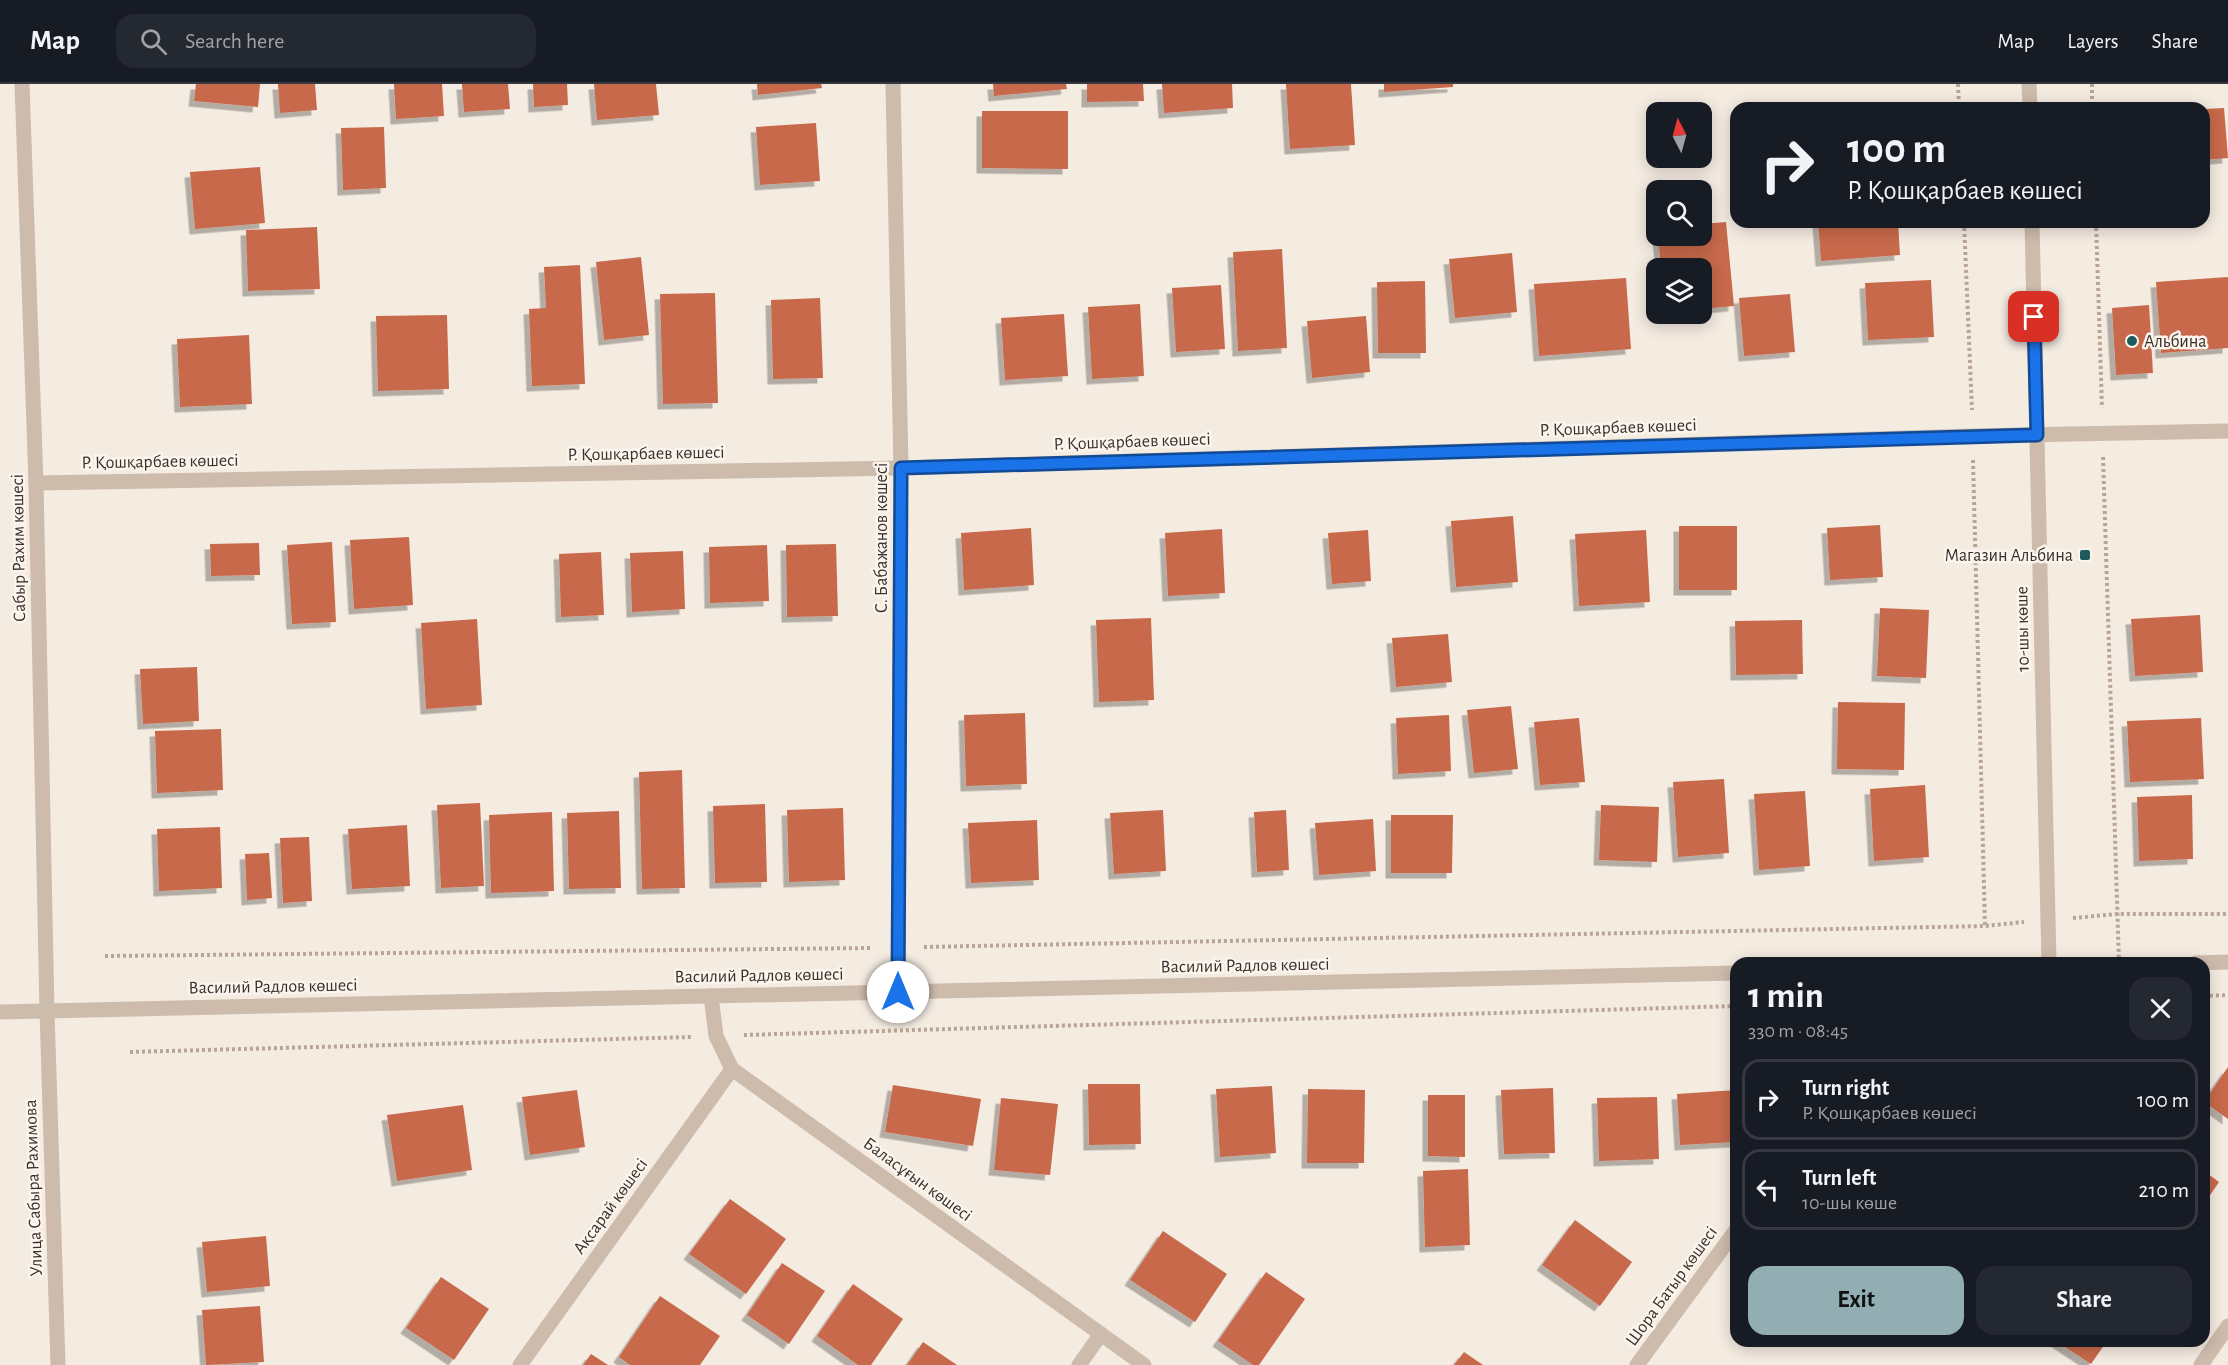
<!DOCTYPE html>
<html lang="en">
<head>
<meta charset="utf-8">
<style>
	:root { --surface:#171b24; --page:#242831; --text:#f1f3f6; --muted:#9ea1a6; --line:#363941; --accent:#92aeb2 }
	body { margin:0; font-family:"Alegreya Sans",sans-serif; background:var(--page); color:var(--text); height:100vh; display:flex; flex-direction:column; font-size:22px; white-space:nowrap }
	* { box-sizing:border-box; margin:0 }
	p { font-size:20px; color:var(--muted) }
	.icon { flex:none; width:33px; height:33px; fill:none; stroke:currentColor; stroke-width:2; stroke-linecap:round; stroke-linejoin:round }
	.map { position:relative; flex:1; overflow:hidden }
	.sheet { position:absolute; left:1730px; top:873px; width:480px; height:390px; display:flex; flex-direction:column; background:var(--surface); border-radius:18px; box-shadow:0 3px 15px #0003 }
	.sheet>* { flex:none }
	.banner { position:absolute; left:1730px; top:18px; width:480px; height:126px; border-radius:18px; box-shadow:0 3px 15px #0003; background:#171b24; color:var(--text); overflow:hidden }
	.needle { width:39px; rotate:354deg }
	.tools { position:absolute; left:1646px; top:18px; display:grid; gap:12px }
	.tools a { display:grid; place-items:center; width:66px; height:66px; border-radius:12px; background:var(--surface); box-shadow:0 3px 15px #0003; font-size:30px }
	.pin { position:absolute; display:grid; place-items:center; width:51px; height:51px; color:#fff; margin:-26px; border-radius:12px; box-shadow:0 3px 9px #0006 }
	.me { position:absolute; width:66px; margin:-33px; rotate:0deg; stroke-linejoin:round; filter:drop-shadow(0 0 4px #0008) }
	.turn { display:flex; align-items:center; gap:21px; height:126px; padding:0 18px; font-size:27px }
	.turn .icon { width:78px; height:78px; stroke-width:2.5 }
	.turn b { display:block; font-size:42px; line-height:51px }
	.round { display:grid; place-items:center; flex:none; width:63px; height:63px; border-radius:18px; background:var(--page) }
	.summary { display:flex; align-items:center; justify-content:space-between; height:102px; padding:0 18px }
	h1 { font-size:36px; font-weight:700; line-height:45px }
	.primary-button { display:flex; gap:12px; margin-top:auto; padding:12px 18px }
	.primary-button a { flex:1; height:69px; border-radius:18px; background:var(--accent); color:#111; font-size:24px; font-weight:700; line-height:69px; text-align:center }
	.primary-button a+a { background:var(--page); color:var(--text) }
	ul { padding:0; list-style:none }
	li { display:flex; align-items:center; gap:18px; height:81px; margin:0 12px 9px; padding:0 6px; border:3px solid var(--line); border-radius:18px }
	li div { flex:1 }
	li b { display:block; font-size:22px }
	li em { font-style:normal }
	header { display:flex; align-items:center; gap:36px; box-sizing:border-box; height:84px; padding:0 30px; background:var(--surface); border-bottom:2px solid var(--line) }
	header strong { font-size:28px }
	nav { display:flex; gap:33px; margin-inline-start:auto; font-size:21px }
	.search { width:420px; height:54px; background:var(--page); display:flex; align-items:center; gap:15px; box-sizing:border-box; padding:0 21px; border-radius:18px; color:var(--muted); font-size:22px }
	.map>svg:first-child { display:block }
	.building { fill:#c8694b; filter:url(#shadow) }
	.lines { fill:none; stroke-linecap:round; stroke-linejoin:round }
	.path { stroke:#b9a596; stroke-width:4; stroke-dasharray:3 3; stroke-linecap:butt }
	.minor { stroke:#cdbbac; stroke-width:15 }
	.route-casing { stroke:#114b97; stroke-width:15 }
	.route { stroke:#1a73e8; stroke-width:10 }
	.poi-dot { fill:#1f5a5e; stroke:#fbf5ee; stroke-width:2 }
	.labels { text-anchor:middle; stroke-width:5; stroke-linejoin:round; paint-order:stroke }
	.poi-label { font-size:18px; fill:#3b302b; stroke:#fbf5ee; text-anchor:start }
	.street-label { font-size:18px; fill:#3b302b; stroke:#fbf5ee }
</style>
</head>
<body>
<header>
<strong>Map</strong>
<div class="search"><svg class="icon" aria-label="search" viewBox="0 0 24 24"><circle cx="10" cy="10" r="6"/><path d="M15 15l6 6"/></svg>Search here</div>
<nav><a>Map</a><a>Layers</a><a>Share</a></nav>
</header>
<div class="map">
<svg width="2228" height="1281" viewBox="0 0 2228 1281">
	<defs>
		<filter id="shadow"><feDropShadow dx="-5.5" dy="5.5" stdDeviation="0" flood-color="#0004"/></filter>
	</defs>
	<rect width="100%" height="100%" fill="#f4ebe1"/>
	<g class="building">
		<polygon points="196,0 260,0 258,23 194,17"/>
		<polygon points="278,0 315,0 317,26 280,29"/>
		<polygon points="394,0 442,0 444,32 396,35"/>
		<polygon points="462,0 508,0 510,25 464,28"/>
		<polygon points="533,0 567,0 568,21 534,23"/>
		<polygon points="594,0 656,0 659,31 597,36"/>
		<polygon points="757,0 821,0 822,4 758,11"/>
		<polygon points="993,0 1066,0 1067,5 994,12"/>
		<polygon points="1087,0 1143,0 1144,17 1087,18"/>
		<polygon points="1162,0 1232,0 1233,24 1164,29"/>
		<polygon points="1286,0 1351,0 1355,61 1290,65"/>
		<polygon points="1384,0 1453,0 1453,3 1384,8"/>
		<polygon points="2224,24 2228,74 2204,76 2204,25"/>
		<polygon points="982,27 1068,27 1068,85 982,84"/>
		<polygon points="816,39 820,97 760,101 756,43"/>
		<polygon points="384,43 386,104 343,106 341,44"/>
		<polygon points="260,83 265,139 195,145 190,88"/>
		<polygon points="1726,138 1734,222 1701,225 1701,184 1661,184 1658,152 1701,152 1701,140"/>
		<polygon points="1818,138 1898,138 1900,171 1821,177"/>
		<polygon points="317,143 320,205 248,207 246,146"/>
		<polygon points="1282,165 1287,264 1238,267 1233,168"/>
		<polygon points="1512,169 1517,228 1455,234 1449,175"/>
		<polygon points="641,173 649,251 604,256 596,178"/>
		<polygon points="580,181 585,300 532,302 529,225 546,224 544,183"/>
		<polygon points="2228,193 2228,264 2161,269 2156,198"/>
		<polygon points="1626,194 1631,265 1539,272 1534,200"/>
		<polygon points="1931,196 1934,253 1868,256 1865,199"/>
		<polygon points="1425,197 1426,269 1378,269 1377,198"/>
		<polygon points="1221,201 1225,265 1176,268 1172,204"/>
		<polygon points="715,209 718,319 663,320 660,210"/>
		<polygon points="1790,210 1795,268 1744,272 1739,214"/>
		<polygon points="820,214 823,294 773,295 771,216"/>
		<polygon points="1140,220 1144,292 1092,295 1088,223"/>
		<polygon points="2149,221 2153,289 2116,291 2112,224"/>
		<polygon points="1064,230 1068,292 1005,296 1001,234"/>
		<polygon points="447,231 449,305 378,307 376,232"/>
		<polygon points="1366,232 1370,288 1312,294 1307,237"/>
		<polygon points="249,251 252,320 180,323 177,255"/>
		<polygon points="1513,432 1518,498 1456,503 1451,437"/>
		<polygon points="1880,441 1883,493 1830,496 1827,444"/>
		<rect x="1679" y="442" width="58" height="64"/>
		<polygon points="1031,444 1034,501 964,506 961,449"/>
		<polygon points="1222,445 1225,509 1168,512 1165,449"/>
		<polygon points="1368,446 1371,497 1332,500 1328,449"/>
		<polygon points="1646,446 1650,518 1579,522 1575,450"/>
		<polygon points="409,453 413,521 354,525 350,456"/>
		<polygon points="332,458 336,538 292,540 287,461"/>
		<polygon points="259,459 260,491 211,492 210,460"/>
		<polygon points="836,460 838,532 787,533 786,461"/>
		<polygon points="767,461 769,517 710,519 709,463"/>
		<polygon points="683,467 685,525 632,528 630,469"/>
		<polygon points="601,468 604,531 561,533 559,470"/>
		<polygon points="1880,524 1929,526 1926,594 1877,592"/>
		<polygon points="2200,531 2203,588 2135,592 2131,535"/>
		<polygon points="1151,534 1154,616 1099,618 1096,536"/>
		<polygon points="477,535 482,621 426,625 421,539"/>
		<polygon points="1802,536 1803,590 1736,591 1735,537"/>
		<polygon points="1448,550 1452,598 1396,603 1392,554"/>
		<polygon points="197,583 199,637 143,640 140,585"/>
		<polygon points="1838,618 1905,619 1904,686 1837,685"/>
		<polygon points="1511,622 1518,685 1474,689 1467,626"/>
		<polygon points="1025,629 1027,700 966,702 964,631"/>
		<polygon points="1449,631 1451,687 1398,690 1396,634"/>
		<polygon points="1579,634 1585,698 1540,701 1534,638"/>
		<polygon points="2201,634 2204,695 2130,698 2127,637"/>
		<polygon points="221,645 223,706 157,709 155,647"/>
		<polygon points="682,686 685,804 642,805 639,688"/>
		<polygon points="1724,695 1729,769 1678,773 1673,698"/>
		<polygon points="1925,701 1929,773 1874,777 1870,705"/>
		<polygon points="1805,707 1810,782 1759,786 1754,710"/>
		<polygon points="2192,711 2193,775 2139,777 2137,713"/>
		<polygon points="480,719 484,802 441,804 437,721"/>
		<polygon points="765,720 767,798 715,799 713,722"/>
		<polygon points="1601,721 1659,723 1657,778 1599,776"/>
		<polygon points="843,724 845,796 789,798 787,726"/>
		<polygon points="1163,726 1166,787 1114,790 1110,729"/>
		<polygon points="1286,726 1289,786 1257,788 1254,728"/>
		<polygon points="619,727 621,804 569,805 567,729"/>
		<polygon points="552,728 554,807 491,809 489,731"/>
		<polygon points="1391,731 1453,731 1452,789 1391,789"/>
		<polygon points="1373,735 1376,787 1319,791 1315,739"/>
		<polygon points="1037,736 1039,796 971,799 968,739"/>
		<polygon points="407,741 410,802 352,805 348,745"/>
		<polygon points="220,743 222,804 159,807 157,745"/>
		<polygon points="309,753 312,817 283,819 280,754"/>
		<polygon points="269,769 272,814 247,816 245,770"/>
		<polygon points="2228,983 2228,1035 2204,1018"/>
		<polygon points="1088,1000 1140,1000 1141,1060 1089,1061"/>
		<polygon points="893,1001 981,1015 973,1062 885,1048"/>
		<polygon points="1272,1002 1276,1069 1220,1073 1216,1005"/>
		<polygon points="1553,1004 1555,1069 1504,1070 1501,1006"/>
		<polygon points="1308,1005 1365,1006 1364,1079 1307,1079"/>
		<polygon points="577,1006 585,1063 530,1071 522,1013"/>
		<polygon points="1736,1006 1736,1058 1680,1061 1677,1010"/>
		<polygon points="1428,1011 1465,1011 1465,1073 1428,1072"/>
		<polygon points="1657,1013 1659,1075 1599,1077 1597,1014"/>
		<polygon points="1001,1014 1058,1020 1050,1091 994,1086"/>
		<polygon points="463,1021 472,1086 397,1097 387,1031"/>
		<polygon points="1468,1085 1470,1161 1425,1163 1423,1087"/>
		<polygon points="2204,1087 2219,1098 2204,1120"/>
		<polygon points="730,1115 786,1155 746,1210 689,1170"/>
		<polygon points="1575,1136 1632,1178 1600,1222 1542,1181"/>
		<polygon points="1163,1147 1227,1190 1195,1238 1130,1196"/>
		<polygon points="266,1152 270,1202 207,1208 202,1158"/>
		<polygon points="782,1179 825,1207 789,1260 747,1231"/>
		<polygon points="1266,1188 1305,1215 1259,1281 1253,1281 1218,1257"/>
		<polygon points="441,1193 489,1225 454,1276 406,1244"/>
		<polygon points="853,1200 903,1235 871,1281 858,1281 817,1252"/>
		<polygon points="660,1212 720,1252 700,1281 630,1281 619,1273"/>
		<polygon points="260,1222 264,1278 206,1281 202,1226"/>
		<polygon points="2056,1257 2107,1257 2091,1280"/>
		<polygon points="923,1258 957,1281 907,1281"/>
		<polygon points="1464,1268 1483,1281 1454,1281"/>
		<polygon points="591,1270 608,1281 583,1281"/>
	</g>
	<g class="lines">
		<g class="path">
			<polyline points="1958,0 1959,24"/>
			<polyline points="2092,0 2092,24"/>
			<polyline points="1964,138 1972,326"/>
			<polyline points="2096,138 2102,324"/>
			<polyline points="2103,373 2119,879"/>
			<polyline points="1973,376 1985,842"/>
			<polyline points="2073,834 2117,830 2228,830"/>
			<polyline points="924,863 1985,842 2024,838"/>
			<polyline points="105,872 872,864"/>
			<polyline points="2204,912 2228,911"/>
			<polyline points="744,951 1736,922"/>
			<polyline points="130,968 691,953"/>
		</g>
		<g class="minor">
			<polyline points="22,0 36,399 47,927 58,1281"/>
			<polyline points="893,0 901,384 898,908"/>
			<polyline points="2029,0 2030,24"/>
			<polyline points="2032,138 2049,879"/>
			<polyline points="36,399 901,384 1973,352 2228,347"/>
			<polyline points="2195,879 2228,878"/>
			<polyline points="711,912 716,952 732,985 1144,1281"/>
			<polyline points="0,928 1736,889"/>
			<polyline points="520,1281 732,985"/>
			<polyline points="1079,1281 1101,1250"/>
			<polyline points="1637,1281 1736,1146"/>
			<polyline points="2201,1281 2228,1242"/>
		</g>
	</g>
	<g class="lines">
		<defs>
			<polyline id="route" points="898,908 901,384 2037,351 2034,233"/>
		</defs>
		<use href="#route" class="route-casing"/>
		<use href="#route" class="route"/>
	</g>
	<g class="poi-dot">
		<circle cx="2132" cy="257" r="6"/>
		<rect x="2079" y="465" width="12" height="12" rx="3"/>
	</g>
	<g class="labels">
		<g class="poi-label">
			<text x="2144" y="263">Альбина</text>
			<text x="2073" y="477" text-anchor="end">Магазин Альбина</text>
		</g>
		<g class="street-label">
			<text transform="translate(1618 343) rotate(-2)" y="6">Р. Қошқарбаев көшесі</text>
			<text transform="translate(1132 357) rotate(-2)" y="6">Р. Қошқарбаев көшесі</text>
			<text transform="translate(646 369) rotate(-1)" y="6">Р. Қошқарбаев көшесі</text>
			<text transform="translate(160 377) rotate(-1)" y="6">Р. Қошқарбаев көшесі</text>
			<text transform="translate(881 454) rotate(-90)" y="6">С. Бабажанов көшесі</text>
			<text transform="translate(18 464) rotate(-91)" y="6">Сабыр Рахим көшесі</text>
			<text transform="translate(2022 545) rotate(-91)" y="6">10-шы көше</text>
			<text transform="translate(1245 881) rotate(-1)" y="6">Василий Радлов көшесі</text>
			<text transform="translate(759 891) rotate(-1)" y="6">Василий Радлов көшесі</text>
			<text transform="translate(273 902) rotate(-1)" y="6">Василий Радлов көшесі</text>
			<text transform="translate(918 1095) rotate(36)" y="6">Баласұғын көшесі</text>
			<text transform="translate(33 1104) rotate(-92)" y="6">Улица Сабыра Рахимова</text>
			<text transform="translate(610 1122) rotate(-54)" y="6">Ақсарай көшесі</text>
			<text transform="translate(1671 1202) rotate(-54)" y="6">Шора Батыр көшесі</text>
		</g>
	</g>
</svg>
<div class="tools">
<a><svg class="needle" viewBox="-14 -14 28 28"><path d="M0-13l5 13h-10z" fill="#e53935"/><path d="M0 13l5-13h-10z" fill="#9ea1a6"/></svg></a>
<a><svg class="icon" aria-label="search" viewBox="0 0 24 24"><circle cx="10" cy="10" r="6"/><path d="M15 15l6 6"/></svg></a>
<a><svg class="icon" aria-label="layers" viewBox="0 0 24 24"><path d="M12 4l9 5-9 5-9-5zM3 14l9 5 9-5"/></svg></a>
</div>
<div class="pin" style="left:2034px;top:233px;background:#d93025"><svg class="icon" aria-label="arrive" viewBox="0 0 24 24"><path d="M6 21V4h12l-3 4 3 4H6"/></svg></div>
<svg class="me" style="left:898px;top:908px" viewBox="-20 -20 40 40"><circle r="19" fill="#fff"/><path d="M0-13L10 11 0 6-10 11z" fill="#1a73e8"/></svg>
<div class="banner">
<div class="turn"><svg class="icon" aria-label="right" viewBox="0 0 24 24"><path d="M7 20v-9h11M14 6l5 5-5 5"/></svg><div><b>100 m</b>Р. Қошқарбаев көшесі</div></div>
</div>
<section class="sheet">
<div class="summary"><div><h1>1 min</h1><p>330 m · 08:45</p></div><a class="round"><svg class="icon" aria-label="close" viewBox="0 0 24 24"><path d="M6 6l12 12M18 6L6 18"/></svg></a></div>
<ul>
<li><svg class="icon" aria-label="right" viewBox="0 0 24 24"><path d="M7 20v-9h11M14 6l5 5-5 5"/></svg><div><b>Turn right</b><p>Р. Қошқарбаев көшесі</p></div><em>100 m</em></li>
<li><svg class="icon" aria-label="left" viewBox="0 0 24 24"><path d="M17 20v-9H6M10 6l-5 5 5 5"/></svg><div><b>Turn left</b><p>10-шы көше</p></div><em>210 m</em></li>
</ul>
<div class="primary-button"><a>Exit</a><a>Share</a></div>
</section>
</div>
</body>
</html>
